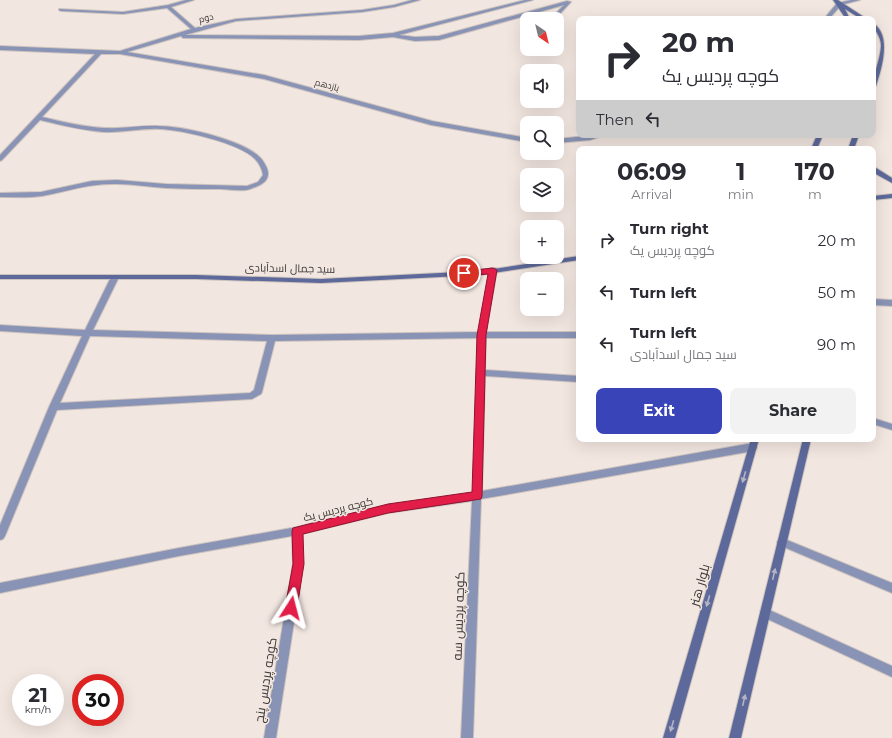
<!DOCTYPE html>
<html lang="en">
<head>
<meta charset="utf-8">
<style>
	:root { --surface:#fff; --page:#f2f2f3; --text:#2b2b33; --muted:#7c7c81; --accent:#3844b7 }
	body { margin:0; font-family:Montserrat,Cairo,sans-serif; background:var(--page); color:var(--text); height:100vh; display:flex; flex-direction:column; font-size:15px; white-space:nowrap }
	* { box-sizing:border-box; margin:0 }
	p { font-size:13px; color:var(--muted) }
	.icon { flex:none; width:22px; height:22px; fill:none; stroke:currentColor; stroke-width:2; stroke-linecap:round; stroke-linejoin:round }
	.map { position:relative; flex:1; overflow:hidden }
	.sheet { position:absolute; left:576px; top:146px; width:300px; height:296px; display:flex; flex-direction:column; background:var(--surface); border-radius:8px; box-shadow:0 4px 16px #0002 }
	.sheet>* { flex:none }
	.top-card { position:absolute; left:576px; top:16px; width:300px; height:122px; border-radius:8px; box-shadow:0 4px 16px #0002; background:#fff; color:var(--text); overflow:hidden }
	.needle { width:26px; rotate:145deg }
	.tools { position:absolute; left:520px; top:12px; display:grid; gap:8px }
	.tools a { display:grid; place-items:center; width:44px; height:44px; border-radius:8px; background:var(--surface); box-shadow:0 4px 16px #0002; font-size:20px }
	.speed { position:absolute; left:12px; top:674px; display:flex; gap:8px; font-size:20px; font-weight:700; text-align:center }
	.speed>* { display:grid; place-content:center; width:52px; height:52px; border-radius:50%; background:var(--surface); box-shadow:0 4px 16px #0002; line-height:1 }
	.speed small { font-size:10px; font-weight:400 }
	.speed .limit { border:6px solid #d22; background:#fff; color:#111 }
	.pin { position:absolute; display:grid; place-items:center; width:34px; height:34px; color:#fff; margin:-17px; border:2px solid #fff; border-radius:50%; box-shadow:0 1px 4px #0007 }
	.me { position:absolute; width:44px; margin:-22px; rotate:9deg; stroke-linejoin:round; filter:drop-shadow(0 0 3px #0008) }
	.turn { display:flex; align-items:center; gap:14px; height:84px; padding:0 20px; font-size:18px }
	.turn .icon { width:52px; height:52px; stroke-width:2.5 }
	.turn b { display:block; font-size:28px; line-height:34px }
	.then { display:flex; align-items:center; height:38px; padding:0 20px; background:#0003; gap:8px; font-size:15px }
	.eta { display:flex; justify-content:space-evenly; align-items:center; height:68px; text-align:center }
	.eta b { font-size:24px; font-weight:700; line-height:28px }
	.cta { display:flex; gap:8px; margin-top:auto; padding:8px 20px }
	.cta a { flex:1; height:46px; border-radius:8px; background:var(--accent); color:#fff; font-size:16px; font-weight:700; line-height:46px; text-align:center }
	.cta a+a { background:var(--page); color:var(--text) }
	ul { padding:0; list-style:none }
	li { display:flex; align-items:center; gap:12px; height:52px; padding:0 20px }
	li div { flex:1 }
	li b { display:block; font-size:15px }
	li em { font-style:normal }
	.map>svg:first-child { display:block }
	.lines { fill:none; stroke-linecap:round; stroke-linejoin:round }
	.minor-casing { stroke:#cdc3be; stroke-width:2 }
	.secondary-casing { stroke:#cdc3be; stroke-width:2 }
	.minor { fill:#8993b5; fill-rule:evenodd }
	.secondary { fill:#5d699a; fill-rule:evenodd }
	.oneway { fill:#b6b4c4 }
	.route { fill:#e11d48; stroke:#92132f }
	.labels { text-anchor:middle; stroke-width:3; stroke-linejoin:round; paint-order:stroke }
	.far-street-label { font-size:9px; fill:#3b3634; stroke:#f2e6e0 }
	.street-label { font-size:11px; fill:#3b3634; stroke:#f2e6e0 }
	.near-street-label { font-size:13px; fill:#3b3634; stroke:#f2e6e0 }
</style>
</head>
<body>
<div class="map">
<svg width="892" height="738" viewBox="0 0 892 738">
	<rect width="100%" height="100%" fill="#f2e6e0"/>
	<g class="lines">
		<defs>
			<g id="minor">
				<path d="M186,0H194L171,7L195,28L236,19L362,10L394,5L412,0H420L394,7L362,12L236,21L185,35L359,36L393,33L525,0H533L399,35L415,37L439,36L567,1L571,2L555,19H550L564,5L439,40L415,41L393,37L359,40L183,38L181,36L127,52L264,75L432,121L527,138V142L431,125L264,79L120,54H101L42,117C63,122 84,127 105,128C123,129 141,125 159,126C183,126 250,141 263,161C274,177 266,184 250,189C242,192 229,189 220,189C202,189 184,189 166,188C149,187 133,184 117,184C91,183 68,191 42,196C29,198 14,197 0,197V193L41,192L92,181L117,180L166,184L247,186L258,182L263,175C262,169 259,163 255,159C240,143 182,130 160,129C141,128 122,133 103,132C81,130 61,125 40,120L2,160L0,161V155L95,54L0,50V46L120,51L191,29L167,8L123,14L61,11L59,10V9L123,12L168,5Z"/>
				<polygon points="851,0 860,0 841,5 829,19 824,19 837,3"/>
				<polygon points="595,135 605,135 590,140 557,143 557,139"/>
				<path d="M490,268H496L497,270L486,332H579V338H486L485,370L579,376V382L485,376L482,491L753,443L756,444L757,447L756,450L753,451L481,499L473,738H461L472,501L388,513L302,534L303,564L276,738H264L293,564L292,536L179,556L0,593V583L179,548L297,527L388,505L473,493L478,338L275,341L262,392L261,394L252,399L57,410L5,536L3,539L0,540V525L49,407L82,336L0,331V325L85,330L111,277L115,275L119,277L93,330L272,335L479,332ZM90,336L267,341L254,390L250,393L60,403Z"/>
				<polygon points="873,299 892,300 892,306 873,305"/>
				<polygon points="873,418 892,424 892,430 873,424"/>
				<polygon points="782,538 892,583 892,593 779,545 777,542 779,539"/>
				<polygon points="765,608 892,666 892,677 761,616 760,613 761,610"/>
			</g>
			<g id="secondary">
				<polygon points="833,0 838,0 867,19 861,19 845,9 850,19 846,19"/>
				<path d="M873,23C892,35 882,68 876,86L873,88C873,73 880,61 881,46C881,35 873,30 873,23Z"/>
				<polygon points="817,135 823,135 817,149 811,149"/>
				<polygon points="853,135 859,135 854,149 848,149"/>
				<polygon points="873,166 892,178 892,183 874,173"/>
				<polygon points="892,194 892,198 873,200 873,196"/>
				<polygon points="579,256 579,260 480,275 321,283 196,279 0,279 0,275 196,275 321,279 480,271"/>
				<polygon points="751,439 759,439 675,738 663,738"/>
				<polygon points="803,439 811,439 741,738 729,738"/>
			</g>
		</defs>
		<use href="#minor" class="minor-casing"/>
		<use href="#secondary" class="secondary-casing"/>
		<use href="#minor" class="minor"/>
		<use href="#secondary" class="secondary"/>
	</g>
	<defs><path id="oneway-solid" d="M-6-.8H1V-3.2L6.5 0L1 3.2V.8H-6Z"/></defs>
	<g class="oneway">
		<use href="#oneway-solid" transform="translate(744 477) rotate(106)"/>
		<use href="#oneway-solid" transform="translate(774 574) rotate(-77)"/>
		<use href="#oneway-solid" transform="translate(708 601) rotate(106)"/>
		<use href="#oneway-solid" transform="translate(744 700) rotate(-77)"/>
		<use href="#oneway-solid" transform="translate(672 726) rotate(106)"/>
	</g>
	<polygon class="route" points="493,268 497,270 486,335 482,496 481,499 388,513 303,534 304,564 297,608 295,611 291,613 287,611 285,608 293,564 292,531 293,528 388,504 472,492 477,335 488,274 464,276 460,273 464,271"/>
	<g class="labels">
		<g class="far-street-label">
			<text transform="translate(206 18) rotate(-14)" y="3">دوم</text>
			<text transform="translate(327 85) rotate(15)" y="3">یازدهم</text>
		</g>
		<g class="street-label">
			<text transform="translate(290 268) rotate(1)" y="4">سید جمال اسدآبادی</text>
			<text transform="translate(338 509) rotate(-14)" y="4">کوچه پردیس یک</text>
		</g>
		<g class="near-street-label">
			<text transform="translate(699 585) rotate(-74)" y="5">بلوار هنر</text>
			<text transform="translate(458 616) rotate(-88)" y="5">کوچه پردیس سه</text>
			<text transform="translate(265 680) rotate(-81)" y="5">کوچه پردیس پنج</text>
		</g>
	</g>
</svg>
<div class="tools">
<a><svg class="needle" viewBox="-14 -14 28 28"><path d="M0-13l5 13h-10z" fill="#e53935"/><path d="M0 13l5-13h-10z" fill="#7c7c81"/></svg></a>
<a><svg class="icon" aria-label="sound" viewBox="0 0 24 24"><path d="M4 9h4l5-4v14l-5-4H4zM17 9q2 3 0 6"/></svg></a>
<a><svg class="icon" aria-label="search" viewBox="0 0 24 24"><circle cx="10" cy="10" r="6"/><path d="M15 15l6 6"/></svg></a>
<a><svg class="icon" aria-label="layers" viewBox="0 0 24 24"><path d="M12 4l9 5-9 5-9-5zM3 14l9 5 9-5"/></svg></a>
<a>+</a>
<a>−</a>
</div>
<div class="speed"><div>21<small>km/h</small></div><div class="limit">30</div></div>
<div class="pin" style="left:464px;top:273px;background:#d93025"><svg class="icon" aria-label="arrive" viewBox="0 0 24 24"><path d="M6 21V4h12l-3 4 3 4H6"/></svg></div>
<svg class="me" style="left:291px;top:608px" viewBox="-20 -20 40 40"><path d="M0-17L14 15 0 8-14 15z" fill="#e11d48" stroke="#fff" stroke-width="4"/></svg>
<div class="top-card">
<div class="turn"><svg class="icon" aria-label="right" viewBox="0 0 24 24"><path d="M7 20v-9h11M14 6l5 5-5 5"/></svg><div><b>20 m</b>کوچه پردیس یک</div></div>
<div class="then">Then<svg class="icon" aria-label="left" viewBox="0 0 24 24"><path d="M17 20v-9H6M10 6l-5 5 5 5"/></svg></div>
</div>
<section class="sheet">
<div class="eta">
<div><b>06:09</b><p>Arrival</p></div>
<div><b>1</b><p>min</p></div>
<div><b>170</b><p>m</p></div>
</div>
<ul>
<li><svg class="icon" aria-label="right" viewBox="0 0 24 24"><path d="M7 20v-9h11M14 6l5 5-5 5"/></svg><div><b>Turn right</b><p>کوچه پردیس یک</p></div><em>20 m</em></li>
<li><svg class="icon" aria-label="left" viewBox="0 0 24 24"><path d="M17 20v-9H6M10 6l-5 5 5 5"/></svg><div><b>Turn left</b></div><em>50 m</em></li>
<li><svg class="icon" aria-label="left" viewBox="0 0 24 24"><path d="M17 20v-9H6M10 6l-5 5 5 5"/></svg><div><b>Turn left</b><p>سید جمال اسدآبادی</p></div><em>90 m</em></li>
</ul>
<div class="cta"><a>Exit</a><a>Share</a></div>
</section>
</div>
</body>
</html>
